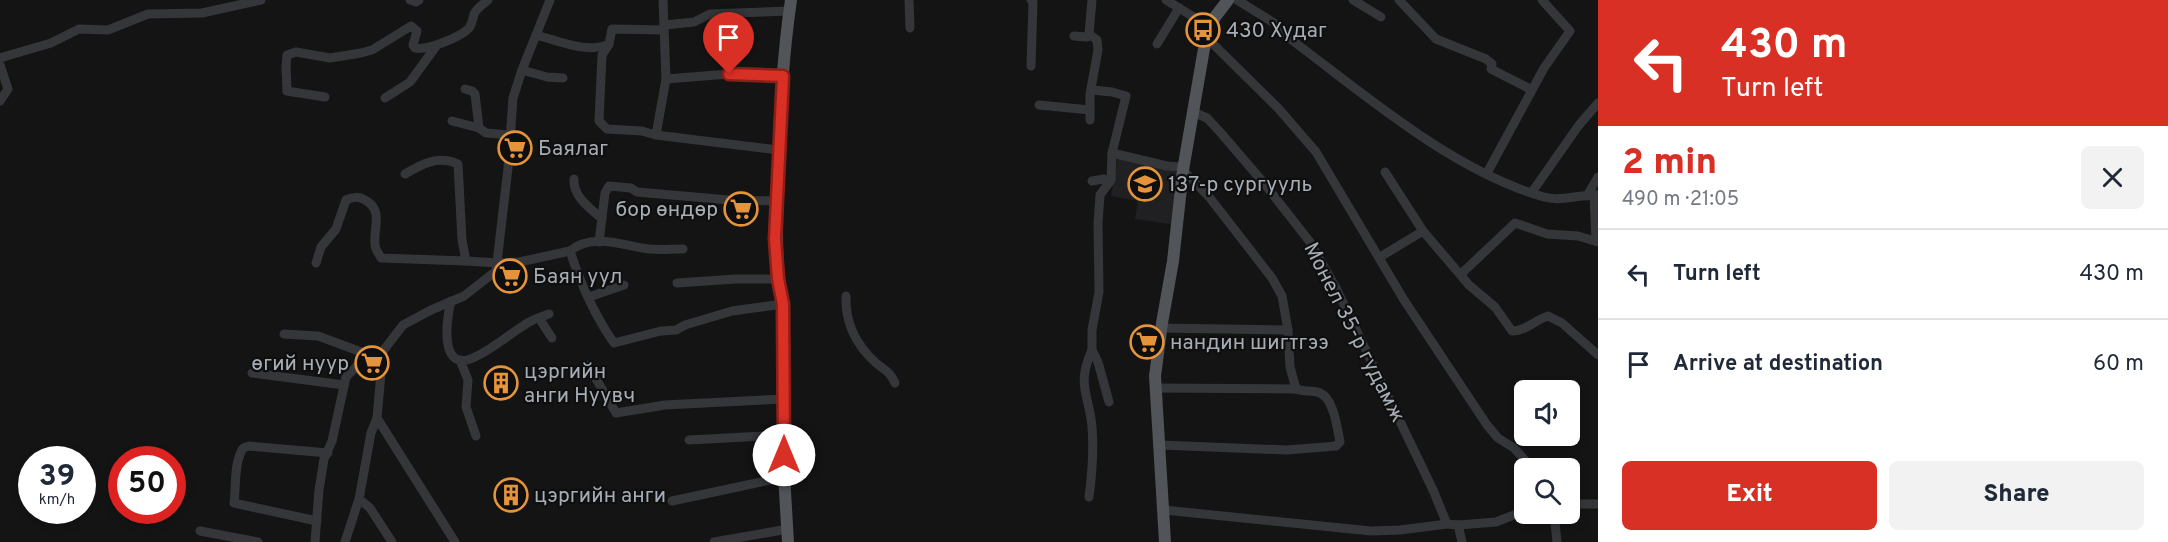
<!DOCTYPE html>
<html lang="en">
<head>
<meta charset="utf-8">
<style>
	:root { --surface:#fff; --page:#f2f2f3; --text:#1f2937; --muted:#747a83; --line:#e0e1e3; --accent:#d93025 }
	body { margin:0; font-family:Overpass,sans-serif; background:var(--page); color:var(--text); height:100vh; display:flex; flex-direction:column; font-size:22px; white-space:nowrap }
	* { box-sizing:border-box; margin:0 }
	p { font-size:20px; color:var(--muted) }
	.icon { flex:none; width:33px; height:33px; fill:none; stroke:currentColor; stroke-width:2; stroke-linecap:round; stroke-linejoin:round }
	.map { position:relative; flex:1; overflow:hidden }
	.sheet { display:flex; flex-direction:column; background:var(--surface); width:570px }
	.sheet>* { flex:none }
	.guide { background:#d93025; color:#fff; overflow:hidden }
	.controls { position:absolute; left:1514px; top:380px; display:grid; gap:12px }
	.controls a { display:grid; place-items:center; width:66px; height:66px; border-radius:9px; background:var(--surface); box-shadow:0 3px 9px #0003; font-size:30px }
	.speed { position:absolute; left:18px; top:446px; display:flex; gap:12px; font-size:30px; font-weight:700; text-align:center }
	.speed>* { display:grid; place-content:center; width:78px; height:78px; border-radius:50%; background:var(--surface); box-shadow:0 3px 9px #0003; line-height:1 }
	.speed small { font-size:15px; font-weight:400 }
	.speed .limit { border:9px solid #d22; background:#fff; color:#111 }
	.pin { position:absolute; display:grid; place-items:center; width:51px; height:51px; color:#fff; margin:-62px -26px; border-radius:50% 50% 50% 0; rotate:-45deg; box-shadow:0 0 6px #0007 }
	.pin .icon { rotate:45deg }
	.me { position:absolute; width:66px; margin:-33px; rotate:0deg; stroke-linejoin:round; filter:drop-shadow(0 0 4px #0008) }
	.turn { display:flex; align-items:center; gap:21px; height:126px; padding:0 24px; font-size:27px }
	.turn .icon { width:78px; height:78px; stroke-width:2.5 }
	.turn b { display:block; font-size:42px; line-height:51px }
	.round { display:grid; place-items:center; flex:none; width:63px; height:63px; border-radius:9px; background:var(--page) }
	.overview { display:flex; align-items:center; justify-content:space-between; height:102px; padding:0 24px }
	h1 { font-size:36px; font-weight:800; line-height:45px; color:var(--accent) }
	.button { display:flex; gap:12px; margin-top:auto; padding:12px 24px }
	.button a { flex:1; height:69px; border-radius:9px; background:var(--accent); color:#fff; font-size:24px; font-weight:800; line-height:69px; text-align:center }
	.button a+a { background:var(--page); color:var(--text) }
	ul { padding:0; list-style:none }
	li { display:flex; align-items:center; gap:18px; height:90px; padding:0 24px; border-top:2px solid var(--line) }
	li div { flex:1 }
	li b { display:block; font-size:22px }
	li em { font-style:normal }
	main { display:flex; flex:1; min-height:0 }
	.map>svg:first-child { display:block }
	.built { fill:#202022 }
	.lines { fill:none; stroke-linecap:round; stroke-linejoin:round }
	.minor { stroke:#35363a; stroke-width:9 }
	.major { stroke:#515459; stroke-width:12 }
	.route-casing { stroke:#8d1f18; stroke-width:15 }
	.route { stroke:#d93025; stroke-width:10 }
	.labels { text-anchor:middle; stroke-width:4.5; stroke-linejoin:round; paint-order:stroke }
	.poi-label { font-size:21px; fill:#a6adb5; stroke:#0f0f10; text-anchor:start }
	.street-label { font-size:21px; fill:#a6adb5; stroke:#0f0f10 }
</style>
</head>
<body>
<main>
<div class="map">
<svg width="1598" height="542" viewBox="0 0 1598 542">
	<rect width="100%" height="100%" fill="#141415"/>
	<polygon class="built" points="1118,158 1178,172 1171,224 1135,219 1138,201 1111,196"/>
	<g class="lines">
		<g class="minor">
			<polyline points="410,0 416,2 419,0"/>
			<polyline points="909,0 910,28"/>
			<polyline points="1031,0 1033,2 1031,66"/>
			<polyline points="1166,0 1210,27"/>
			<path d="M1237,0L1279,26L1285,35C1362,92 1450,170 1544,197C1562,202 1580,194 1598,195"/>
			<polyline points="1353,0 1381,17"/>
			<polyline points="1399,0 1436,39 1486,59 1492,64 1491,69 1532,90"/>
			<polyline points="664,25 694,22 710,14 789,11"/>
			<path d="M536,35C559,41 587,54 609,44L612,29L664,30"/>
			<polyline points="1074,36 1087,37 1089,34"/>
			<polyline points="1206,37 1278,108 1316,152 1404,300 1487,425 1498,438 1514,448 1532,468"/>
			<polyline points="609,44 602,55 599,121 607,129 642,131 656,135 778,150"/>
			<polyline points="1157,44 1179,8"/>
			<polyline points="0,58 51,43 79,29 108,30 148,14 202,13 261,0"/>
			<polyline points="0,65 8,89 0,101"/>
			<polyline points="522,70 547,77 563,78"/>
			<polyline points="666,79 729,74 783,76"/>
			<polyline points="465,89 472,91 475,94 479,128"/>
			<polyline points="1092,90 1112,92 1126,96 1112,153 1167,166 1183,167"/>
			<path d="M325,97L287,91L286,66L287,55L296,52L330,58L361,53L372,50L411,26L417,31L413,45L415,48C426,51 461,37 469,28C472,24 473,19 474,14C477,8 483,4 488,0"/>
			<polyline points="385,98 410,82 437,45"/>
			<polyline points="1039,105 1090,110"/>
			<polyline points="1193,112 1207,118 1220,132 1263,182 1310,242 1336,288 1433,490 1447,524 1458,525 1462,542"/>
			<polyline points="1090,120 1090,94 1098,50 1097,40 1089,34 1092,0"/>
			<polyline points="452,121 479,128 486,133 510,135"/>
			<polyline points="656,135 666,79 663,0"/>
			<path d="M1385,172L1423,231L1469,285L1495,307L1512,331C1526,331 1535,320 1548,316L1562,323L1598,355"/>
			<polyline points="1487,173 1544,68 1570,31 1542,0"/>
			<path d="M405,174C422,164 438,155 458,164L462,240L466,261L498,263L519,262L570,251"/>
			<path d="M574,179C573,197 590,208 602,219"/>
			<polyline points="1092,181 1104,179 1109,183"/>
			<polyline points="1532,192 1579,125 1598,103"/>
			<polyline points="1594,195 1596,241"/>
			<polyline points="1587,196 1598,177"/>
			<polyline points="599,242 605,193 609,186 631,188 637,192 729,200 777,201"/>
			<path d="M683,249C672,249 660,250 649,249C624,246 593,232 570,251C580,282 595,316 614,343L661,331L676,330L685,325L732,311L783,304"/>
			<polyline points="1380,257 1423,231"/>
			<path d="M316,263L321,247L336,229L346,200C353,197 358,196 365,200C384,210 373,228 375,245C375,249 379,254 381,258L466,261"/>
			<polyline points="1461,274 1515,223 1547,234 1578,236 1598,242"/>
			<polyline points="677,283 736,279 778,279"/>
			<path d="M846,296C845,323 856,345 876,363C885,370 891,373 895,383"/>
			<polyline points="589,297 624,285"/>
			<path d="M451,301C446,320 439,375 475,357C492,349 507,336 523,326C530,320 540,317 549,314"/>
			<polyline points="539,318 552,338"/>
			<polyline points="1161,328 1288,330"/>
			<polyline points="284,334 318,336 372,356"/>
			<polyline points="383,351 377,418 455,542"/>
			<polyline points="460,360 468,380 466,407 476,436"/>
			<polyline points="588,365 616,413 665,405 784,399"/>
			<polyline points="252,373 344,385"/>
			<polyline points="1155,388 1296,389"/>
			<polyline points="1109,402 1098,362 1092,350 1092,330 1099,292 1098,223 1100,195 1111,180 1112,153"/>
			<polyline points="377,418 371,433 359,499 370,508 392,542"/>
			<polyline points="689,440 784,435"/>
			<path d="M1160,445L1287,450L1336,446L1340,442C1337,428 1334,399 1320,393C1313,390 1304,392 1296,389L1290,367L1288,330L1282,296L1272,278L1210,198L1183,170"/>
			<path d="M1089,497C1092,474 1094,451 1092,427C1089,394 1076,385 1092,350"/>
			<polyline points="672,501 784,477"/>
			<polyline points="1569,504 1598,504"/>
			<polyline points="1164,510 1371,531 1400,530 1447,524"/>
			<polyline points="1554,513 1557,542"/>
			<path d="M317,521L234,503C236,488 234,466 241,452C243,447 244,448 249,446L328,453"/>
			<polyline points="1458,525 1496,522 1524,511"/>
			<polyline points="200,531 258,542"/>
			<polyline points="315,542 319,490 324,459 332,441 346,377 358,365 372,356 383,351 403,325 431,310 464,296 496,271 508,168 513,98 522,70 550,0"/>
			<polyline points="345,542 359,499"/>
			<polyline points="714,542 788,529"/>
		</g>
		<g class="major">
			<path d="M788,542L784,475L783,304C775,261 777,226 778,184C779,123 782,61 791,0"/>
			<polyline points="1165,542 1155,376 1162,323 1173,261 1183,170 1206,37 1215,17 1228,0"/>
		</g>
	</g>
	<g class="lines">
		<defs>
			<polyline id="route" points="729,74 783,76 775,239 778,279 783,304 784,455"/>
		</defs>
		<use href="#route" class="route-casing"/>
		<use href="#route" class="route"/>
	</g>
	<defs>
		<symbol id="bus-ring" viewBox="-11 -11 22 22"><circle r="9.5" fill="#0f0f10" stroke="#e6943b" stroke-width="1.5"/><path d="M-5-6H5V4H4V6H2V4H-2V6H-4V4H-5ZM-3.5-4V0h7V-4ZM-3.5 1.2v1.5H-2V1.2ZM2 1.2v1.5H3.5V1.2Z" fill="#e6943b"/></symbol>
		<symbol id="supermarket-ring" viewBox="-11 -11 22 22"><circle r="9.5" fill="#0f0f10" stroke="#e6943b" stroke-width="1.5"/><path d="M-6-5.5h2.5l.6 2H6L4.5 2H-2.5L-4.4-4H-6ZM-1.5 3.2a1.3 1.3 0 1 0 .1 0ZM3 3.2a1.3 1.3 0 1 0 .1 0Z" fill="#e6943b"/></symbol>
		<symbol id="school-ring" viewBox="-11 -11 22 22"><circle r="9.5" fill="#0f0f10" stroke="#e6943b" stroke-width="1.5"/><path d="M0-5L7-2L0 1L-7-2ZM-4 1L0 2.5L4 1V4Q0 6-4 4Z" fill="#e6943b"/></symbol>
		<symbol id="building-ring" viewBox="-11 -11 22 22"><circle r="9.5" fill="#0f0f10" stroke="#e6943b" stroke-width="1.5"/><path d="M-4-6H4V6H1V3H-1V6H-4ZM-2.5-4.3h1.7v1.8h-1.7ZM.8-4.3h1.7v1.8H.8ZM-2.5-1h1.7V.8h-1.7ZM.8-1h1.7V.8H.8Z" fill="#e6943b"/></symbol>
	</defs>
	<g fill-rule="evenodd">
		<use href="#bus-ring" x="1184" y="11" width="38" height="38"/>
		<use href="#supermarket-ring" x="496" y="129" width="38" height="38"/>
		<use href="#school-ring" x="1126" y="165" width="38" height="38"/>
		<use href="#supermarket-ring" x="722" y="190" width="38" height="38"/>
		<use href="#supermarket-ring" x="491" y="257" width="38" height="38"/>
		<use href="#supermarket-ring" x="1128" y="323" width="38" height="38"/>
		<use href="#supermarket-ring" x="353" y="344" width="38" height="38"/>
		<use href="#building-ring" x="482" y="364" width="38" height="38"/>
		<use href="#building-ring" x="492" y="476" width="38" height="38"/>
	</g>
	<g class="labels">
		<g class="poi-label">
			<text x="1226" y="37">430 Худаг</text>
			<text x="538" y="155">Баялаг</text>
			<text x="1168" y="191">137-р сургууль</text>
			<text x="718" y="216" text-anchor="end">бор өндөр</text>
			<text x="533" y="283">Баян уул</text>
			<text x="1170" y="349">нандин шигтгээ</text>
			<text x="349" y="370" text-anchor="end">өгий нуур</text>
			<text x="524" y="378">цэргийн<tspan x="524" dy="24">анги Нуувч</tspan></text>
			<text x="534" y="502">цэргийн анги</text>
		</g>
		<g class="street-label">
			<text transform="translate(1355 332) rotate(63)" y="7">Монел 35-р гудамж</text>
		</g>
	</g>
</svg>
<div class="controls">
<a><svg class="icon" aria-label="sound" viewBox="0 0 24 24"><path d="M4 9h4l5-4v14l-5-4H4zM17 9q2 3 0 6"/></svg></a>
<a><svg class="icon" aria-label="search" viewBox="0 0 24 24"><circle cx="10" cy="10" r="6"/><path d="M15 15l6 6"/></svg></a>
</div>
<div class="speed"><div>39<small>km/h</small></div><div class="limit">50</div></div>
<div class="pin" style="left:729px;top:74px;background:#d93025"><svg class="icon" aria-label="arrive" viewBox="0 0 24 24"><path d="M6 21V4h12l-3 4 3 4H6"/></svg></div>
<svg class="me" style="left:784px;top:455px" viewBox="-20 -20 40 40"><circle r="19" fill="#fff"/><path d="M0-13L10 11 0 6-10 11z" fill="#d93025"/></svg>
</div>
<section class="sheet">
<div class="guide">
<div class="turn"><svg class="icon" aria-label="left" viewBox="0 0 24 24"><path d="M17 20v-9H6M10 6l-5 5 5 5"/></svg><div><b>430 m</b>Turn left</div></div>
</div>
<div class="overview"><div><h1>2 min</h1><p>490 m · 21:05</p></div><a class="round"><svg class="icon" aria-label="close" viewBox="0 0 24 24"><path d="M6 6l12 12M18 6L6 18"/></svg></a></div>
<ul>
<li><svg class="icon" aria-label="left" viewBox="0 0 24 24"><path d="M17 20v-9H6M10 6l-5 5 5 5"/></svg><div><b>Turn left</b></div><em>430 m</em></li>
<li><svg class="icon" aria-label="arrive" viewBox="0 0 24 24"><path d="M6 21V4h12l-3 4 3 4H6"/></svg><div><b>Arrive at destination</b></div><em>60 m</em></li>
</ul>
<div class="button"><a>Exit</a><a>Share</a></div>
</section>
</main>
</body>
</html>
